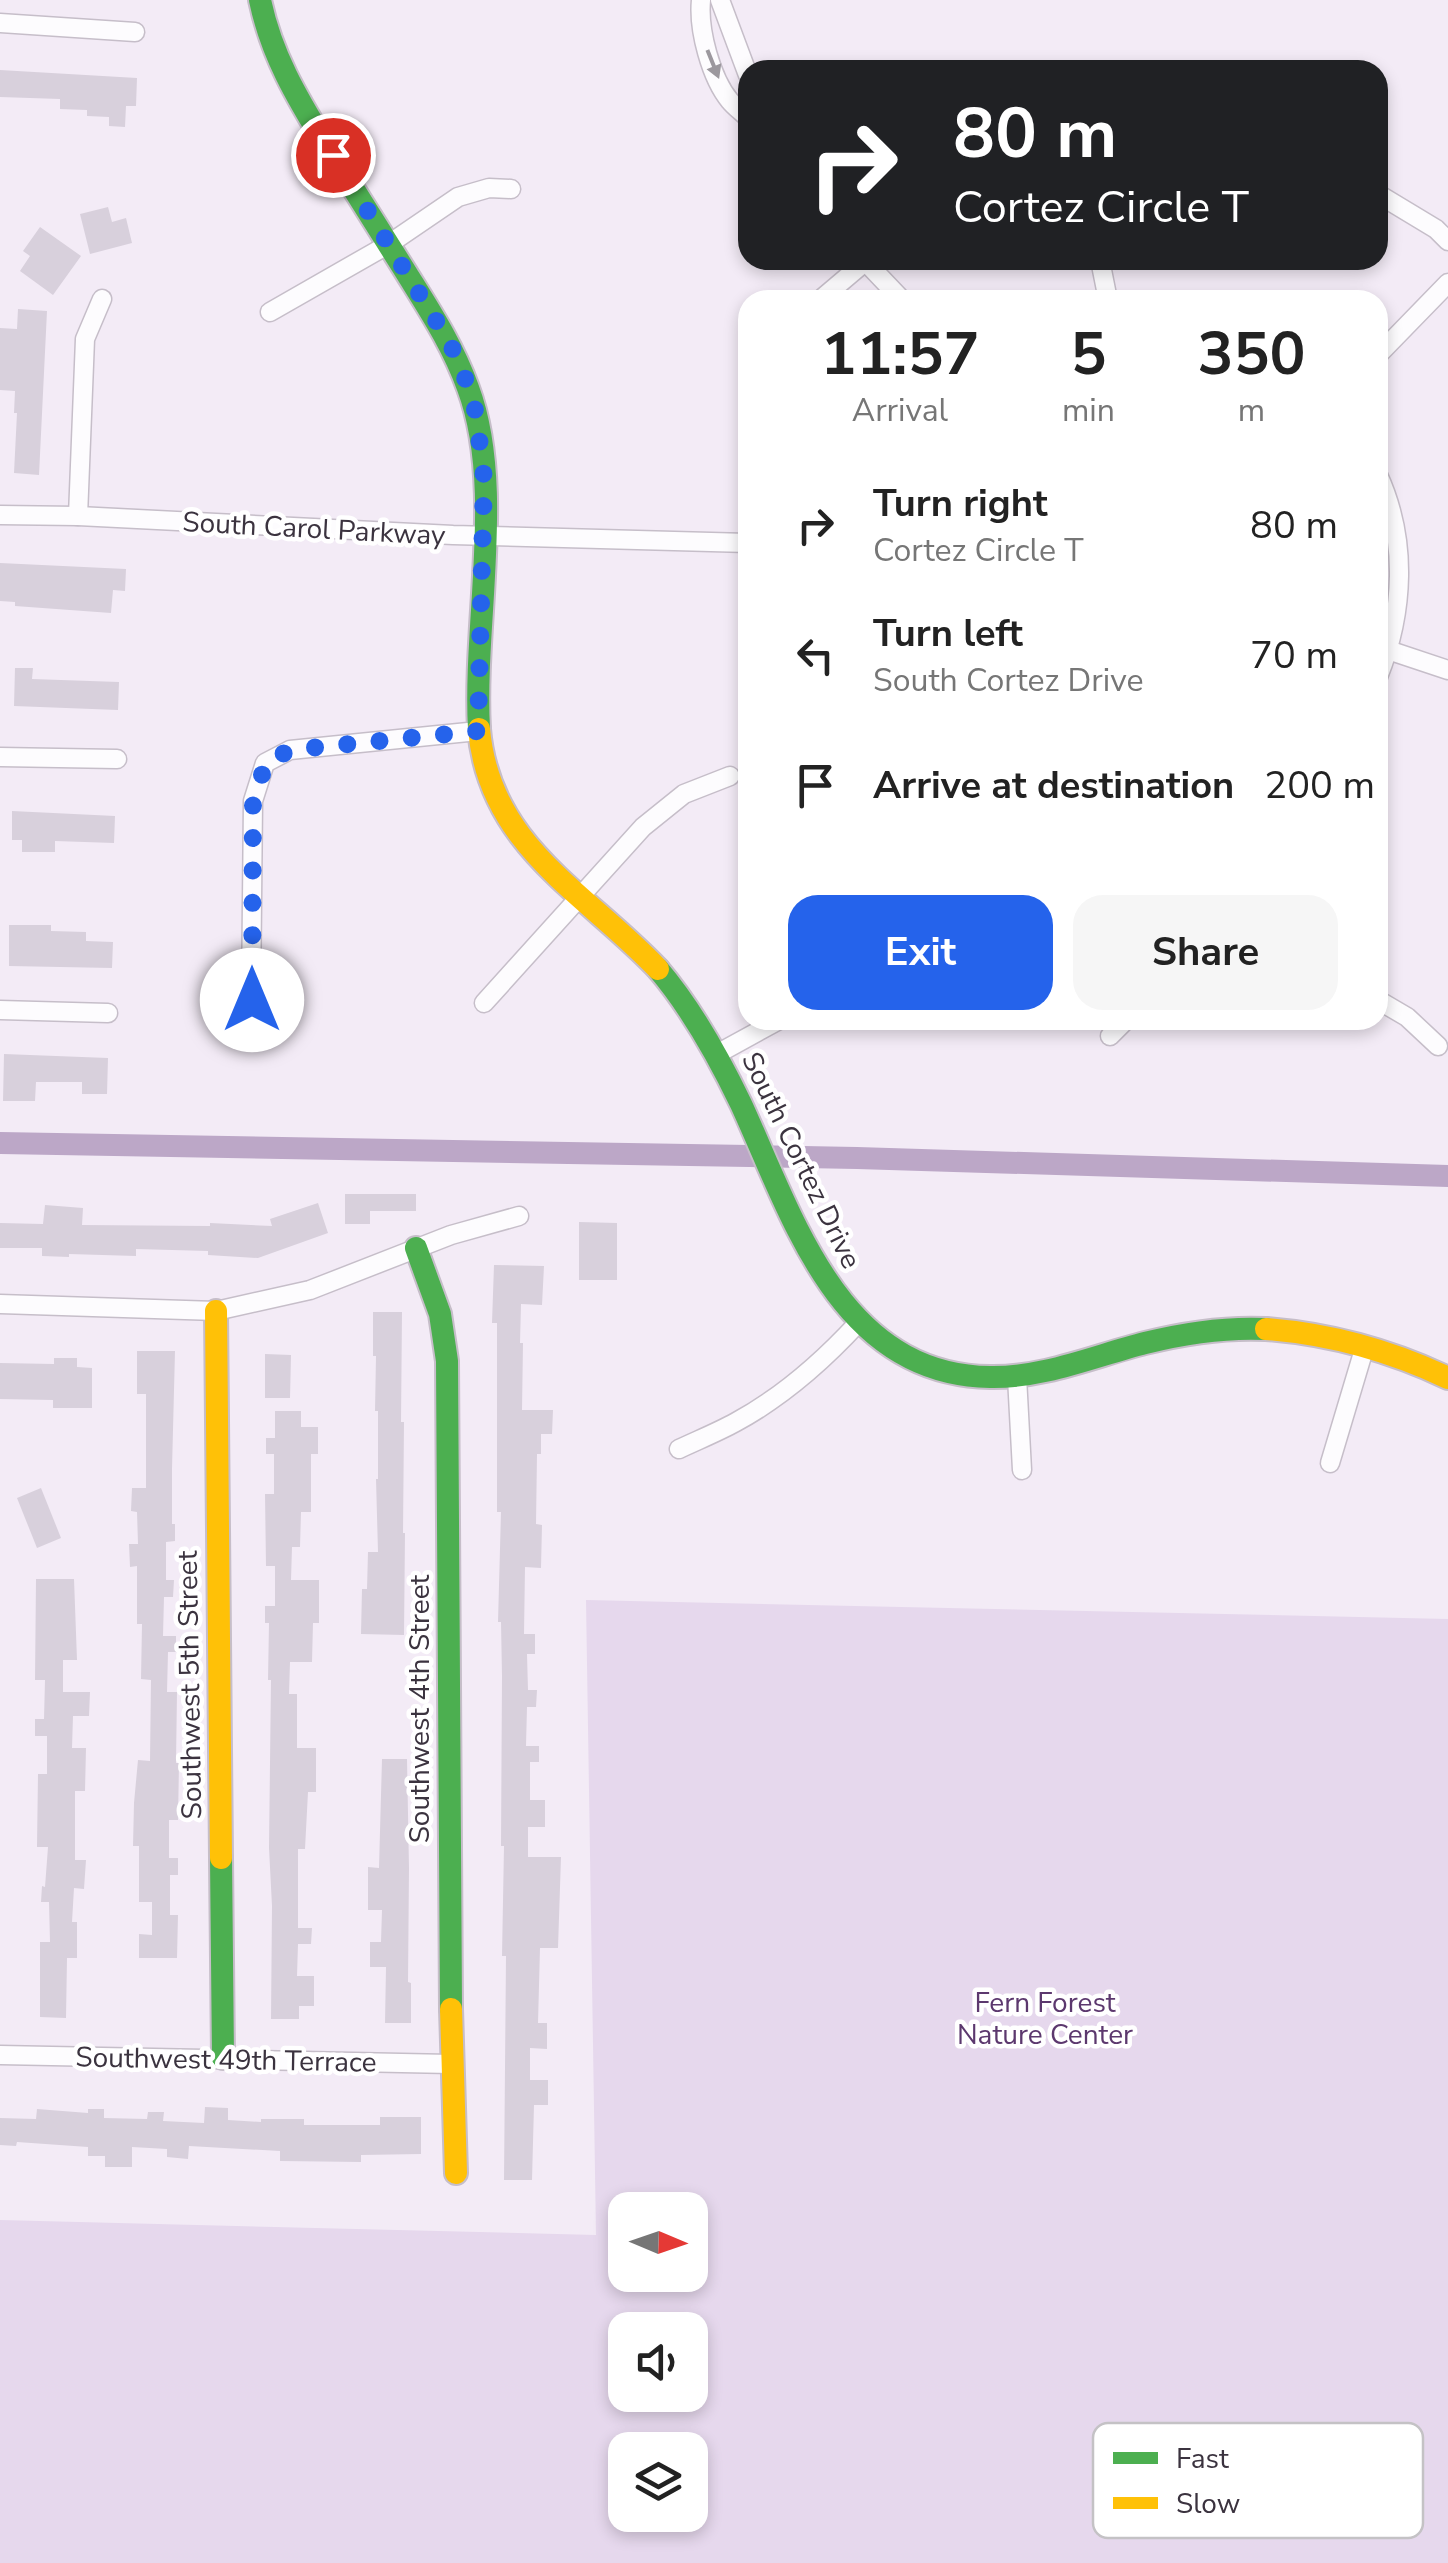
<!DOCTYPE html>
<html lang="en">
<head>
<meta charset="utf-8">
<style>
	:root { --surface:#fff; --page:#f6f6f6; --text:#222; --muted:#767676; --accent:#2563eb }
	body { margin:0; font-family:"Nunito Sans",sans-serif; background:var(--page); color:var(--text); height:100vh; display:flex; flex-direction:column; font-size:38px; white-space:nowrap }
	* { box-sizing:border-box; margin:0 }
	p { font-size:32px; color:var(--muted) }
	.icon { flex:none; width:55px; height:55px; fill:none; stroke:currentColor; stroke-width:2; stroke-linecap:round; stroke-linejoin:round }
	.map { position:relative; flex:1; overflow:hidden }
	.drawer { position:absolute; left:738px; top:290px; width:650px; height:740px; display:flex; flex-direction:column; background:var(--surface); border-radius:30px; box-shadow:0 5px 15px #0003 }
	.drawer>* { flex:none }
	.top-card { position:absolute; left:738px; top:60px; width:650px; height:210px; border-radius:30px; box-shadow:0 5px 15px #0003; background:#202124; color:#fff; overflow:hidden }
	.needle { width:65px; rotate:92deg }
	.fabs { position:absolute; left:608px; top:2192px; display:grid; gap:20px }
	.fabs a { display:grid; place-items:center; width:100px; height:100px; border-radius:20px; background:var(--surface); box-shadow:0 5px 15px #0003; font-size:50px }
	.pin { position:absolute; display:grid; place-items:center; width:85px; height:85px; color:#fff; margin:-42px; border:5px solid #fff; border-radius:50%; box-shadow:0 2px 10px #0007 }
	.me { position:absolute; width:110px; margin:-55px; rotate:0deg; stroke-linejoin:round; filter:drop-shadow(0 0 8px #0008) }
	.turn { display:flex; align-items:center; gap:35px; height:210px; padding:0 50px; font-size:45px }
	.turn .icon { width:130px; height:130px; stroke-width:2.5 }
	.turn b { display:block; font-size:70px; line-height:85px }
	.eta { display:flex; justify-content:space-evenly; align-items:center; height:170px; text-align:center }
	.eta b { font-size:60px; font-weight:700; line-height:70px }
	.cta { display:flex; gap:20px; margin-top:auto; padding:20px 50px }
	.cta a { flex:1; height:115px; border-radius:30px; background:var(--accent); color:#fff; font-size:40px; font-weight:700; line-height:115px; text-align:center }
	.cta a+a { background:var(--page); color:var(--text) }
	ul { padding:0; list-style:none }
	li { display:flex; align-items:center; gap:30px; height:130px; padding:0 50px }
	li div { flex:1 }
	li b { display:block; font-size:38px }
	li em { font-style:normal }
	.map>svg:first-child { display:block }
	.green { fill:#e6d8ed; fill-rule:evenodd }
	.lines { fill:none; stroke-linecap:round; stroke-linejoin:round }
	.canal { stroke:#bca7c7; stroke-width:22 }
	.building { fill:#d8d0dc }
	.street-casing { stroke:#c6bec9; stroke-width:21 }
	.fast-casing { stroke:#c6bec9; stroke-width:26 }
	.slow-casing { stroke:#c6bec9; stroke-width:26 }
	.street { stroke:#fdfcfe; stroke-width:18 }
	.fast { stroke:#4caf50; stroke-width:22 }
	.slow { stroke:#ffc107; stroke-width:22 }
	.oneway { fill:#9c989e }
	.route { stroke:#2563eb; stroke-width:18; stroke-dasharray:0 32.4 }
	.labels { text-anchor:middle; stroke-width:9; stroke-linejoin:round; paint-order:stroke }
	.street-label { font-size:28px; fill:#3b333f; stroke:#fff }
	.park-label { font-size:28px; fill:#5c386e; stroke:#fff }
	.key { fill:#fff; stroke:#c4c2c5; stroke-width:2.5 }
	.key-label { font-size:28px; fill:#3b333f }
</style>
</head>
<body>
<div class="map">
<svg width="1448" height="2563" viewBox="0 0 1448 2563">
	<rect width="100%" height="100%" fill="#f3ebf6"/>
	<path class="green" d="M586,1600L1448,1619V2563H0V2220L596,2235ZM625,2210H690V2275H625ZM625,2330H690V2395H625ZM625,2450H690V2515H625Z"/>
	<g class="lines">
		<polyline class="canal" points="0,1143 857,1158 1448,1176"/>
	</g>
	<g class="building">
		<polygon points="0,70 137,78 136,106 126,106 125,127 109,126 109,117 87,116 87,110 60,109 60,99 0,97"/>
		<polygon points="108,207 112,222 126,218 132,243 90,254 80,214"/>
		<polygon points="40,227 81,256 53,295 20,271 30,256 23,251"/>
		<polygon points="18,309 47,311 39,475 14,473 17,413 14,413 15,391 0,390 0,328 17,329"/>
		<polygon points="0,563 126,569 125,591 113,590 111,613 15,606 15,602 0,601"/>
		<polygon points="15,668 33,668 32,679 119,682 118,710 14,706"/>
		<polygon points="12,811 115,816 114,843 55,841 55,852 22,852 22,840 12,840"/>
		<polygon points="9,925 51,925 51,931 86,932 86,941 113,942 112,968 9,966"/>
		<polygon points="4,1054 108,1058 107,1094 82,1094 82,1082 36,1082 35,1101 3,1101"/>
		<polygon points="345,1194 416,1194 416,1211 370,1211 370,1224 345,1224"/>
		<polygon points="318,1203 328,1233 258,1258 208,1255 208,1251 136,1249 136,1256 69,1254 69,1257 42,1256 42,1248 0,1248 0,1223 43,1224 45,1205 83,1208 82,1225 210,1226 210,1223 272,1226 270,1219"/>
		<polygon points="579,1222 617,1223 617,1280 579,1280"/>
		<polygon points="494,1265 544,1266 542,1305 521,1304 520,1343 523,1343 522,1410 553,1410 552,1434 541,1434 541,1454 537,1454 536,1524 542,1525 541,1568 525,1567 524,1634 535,1634 535,1654 527,1654 528,1690 537,1690 536,1707 527,1707 526,1746 539,1746 539,1762 530,1762 530,1800 545,1800 545,1827 528,1827 528,1857 561,1857 558,1948 540,1948 538,2023 547,2023 547,2049 530,2048 530,2080 548,2080 548,2105 534,2105 532,2180 504,2180 506,1956 502,1956 504,1846 501,1846 502,1676 501,1622 498,1622 501,1512 497,1512 497,1323 492,1323"/>
		<polygon points="373,1312 402,1312 401,1422 404,1422 403,1533 405,1533 404,1635 361,1634 362,1589 367,1589 368,1552 378,1552 376,1479 378,1479 378,1411 375,1411 376,1356 373,1356"/>
		<polygon points="137,1351 175,1351 172,1469 172,1524 175,1524 175,1541 166,1542 166,1580 174,1580 173,1597 164,1597 163,1636 176,1636 176,1652 168,1652 167,1692 177,1692 176,1763 179,1763 178,1820 169,1820 169,1858 178,1858 178,1875 170,1875 170,1915 178,1915 177,1958 139,1958 139,1934 152,1935 152,1902 139,1902 139,1846 133,1846 134,1803 138,1760 150,1761 151,1680 141,1679 142,1624 137,1624 137,1566 130,1567 129,1544 138,1544 137,1512 131,1511 132,1488 146,1488 146,1394 137,1394"/>
		<polygon points="265,1354 291,1355 290,1398 265,1398"/>
		<polygon points="54,1358 77,1358 77,1367 92,1368 92,1408 53,1408 53,1400 0,1399 0,1363 54,1364"/>
		<polygon points="275,1411 301,1411 301,1427 318,1427 318,1454 311,1454 311,1512 301,1512 300,1547 292,1547 291,1580 319,1580 319,1623 313,1623 312,1662 290,1662 289,1694 297,1694 297,1748 316,1748 316,1792 308,1792 305,1849 298,1849 298,1928 312,1928 311,1944 298,1944 297,1976 314,1976 314,2006 299,2006 299,2019 271,2019 272,1906 269,1848 271,1680 268,1680 269,1623 265,1623 265,1606 275,1606 275,1566 266,1566 265,1494 274,1494 274,1454 266,1454 266,1438 275,1438"/>
		<polygon points="41,1488 61,1538 37,1548 17,1498"/>
		<polygon points="36,1579 74,1579 77,1660 63,1660 63,1692 90,1692 89,1716 73,1716 72,1748 86,1748 85,1791 75,1791 75,1860 86,1860 84,1889 74,1888 72,1922 77,1922 77,1958 67,1958 66,2018 40,2017 40,1942 50,1942 49,1902 41,1902 42,1886 45,1887 48,1847 37,1847 38,1774 47,1774 47,1736 35,1736 35,1719 44,1719 45,1680 35,1680"/>
		<polygon points="382,1759 407,1759 409,1868 408,1982 411,1983 411,2023 385,2023 386,1967 370,1967 370,1942 381,1942 382,1910 368,1910 368,1867 379,1868"/>
		<polygon points="205,2107 228,2108 228,2120 261,2122 261,2119 304,2119 304,2125 380,2125 380,2117 421,2117 421,2154 361,2155 361,2162 280,2161 280,2151 189,2146 188,2159 167,2157 167,2149 132,2147 132,2167 105,2167 105,2156 88,2156 88,2147 17,2142 16,2146 0,2145 0,2118 36,2119 37,2109 88,2113 88,2109 104,2109 104,2118 147,2119 148,2112 164,2112 163,2121 204,2123"/>
	</g>
	<g class="lines">
		<defs>
			<g id="street">
				<path d="M701,0C698,30 711,78 730,101C735,107 742,112 748,118"/>
				<polyline points="720,0 748,75"/>
				<polyline points="0,23 135,32"/>
				<polyline points="1378,194 1436,229 1448,241"/>
				<polyline points="864,260 902,300"/>
				<polyline points="1100,260 1108,300"/>
				<polyline points="820,300 866,261"/>
				<polyline points="270,312 389,244 458,197 489,188 511,189"/>
				<polyline points="1378,355 1448,283"/>
				<path d="M1378,475C1408,540 1404,612 1378,677"/>
				<polyline points="0,515 78,516 453,535 748,543"/>
				<polyline points="78,516 85,339 102,299"/>
				<polyline points="1388,650 1448,670"/>
				<polyline points="0,757 117,759"/>
				<polyline points="251,1000 253,801 265,763 290,750 478,731"/>
				<polyline points="1378,1000 1407,1017 1438,1046"/>
				<polyline points="484,1003 643,827 684,794 730,776"/>
				<polyline points="0,1010 108,1013"/>
				<polyline points="1110,1036 1126,1020"/>
				<polyline points="717,1054 779,1020"/>
				<polyline points="0,1304 216,1311 310,1290 451,1235 519,1216"/>
				<polyline points="1017,1377 1022,1470"/>
				<path d="M679,1449C698,1440 718,1432 736,1422C782,1397 823,1361 858,1323"/>
				<polyline points="1330,1463 1365,1346"/>
				<polyline points="0,2055 451,2064"/>
			</g>
			<g id="fast">
				<path d="M260,0C271,54 297,98 326,145C353,188 380,231 407,274C430,311 453,346 468,388C505,487 473,622 479,729"/>
				<path d="M658,969C692,1009 718,1056 741,1104C793,1217 839,1375 990,1377C1044,1378 1094,1356 1145,1343C1185,1333 1225,1327 1266,1329"/>
				<polyline points="416,1248 440,1314 447,1361 451,2009"/>
				<polyline points="221,1858 223,2058"/>
			</g>
			<g id="slow">
				<path d="M479,729C489,846 585,892 658,969"/>
				<polyline points="216,1311 221,1858"/>
				<path d="M1266,1329C1331,1334 1389,1350 1448,1378"/>
				<polyline points="451,2009 456,2173"/>
			</g>
		</defs>
		<use href="#street" class="street-casing"/>
		<use href="#fast" class="fast-casing"/>
		<use href="#slow" class="slow-casing"/>
		<use href="#street" class="street"/>
		<use href="#fast" class="fast"/>
		<use href="#slow" class="slow"/>
	</g>
	<defs><path id="oneway-solid" d="M-6-.8H1V-3.2L6.5 0L1 3.2V.8H-6Z" transform="scale(2.5)"/></defs>
	<use class="oneway" href="#oneway-solid" transform="translate(713 64) rotate(68)"/>
	<g class="lines">
		<polyline class="route" points="252,1000 253,801 266,763 290,750 478,731 484,478 476,413 465,378 450,343 333,155"/>
	</g>
	<g class="labels">
		<g class="street-label">
			<text transform="translate(314 528) rotate(3)" y="10">South Carol Parkway</text>
			<text transform="translate(802 1160) rotate(64)" y="10">South Cortez Drive</text>
			<text transform="translate(189 1685) rotate(-91)" y="10">Southwest 5th Street</text>
			<text transform="translate(419 1709) rotate(-90)" y="10">Southwest 4th Street</text>
			<text transform="translate(226 2059) rotate(1)" y="10">Southwest 49th Terrace</text>
		</g>
		<g class="park-label">
			<text x="1045" y="2012">Fern Forest<tspan x="1045" dy="32">Nature Center</tspan></text>
		</g>
	</g>
	<rect x="1093" y="2423" width="330" height="115" rx="15" class="key"/>
	<rect x="1113" y="2452" width="45" height="12" fill="#4caf50"/>
	<rect x="1113" y="2497" width="45" height="12" fill="#ffc107"/>
	<g class="key-label">
		<text x="1176" y="2468">Fast</text>
		<text x="1176" y="2513">Slow</text>
	</g>
</svg>
<div class="fabs">
<a><svg class="needle" viewBox="-14 -14 28 28"><path d="M0-13l5 13h-10z" fill="#e53935"/><path d="M0 13l5-13h-10z" fill="#767676"/></svg></a>
<a><svg class="icon" aria-label="sound" viewBox="0 0 24 24"><path d="M4 9h4l5-4v14l-5-4H4zM17 9q2 3 0 6"/></svg></a>
<a><svg class="icon" aria-label="layers" viewBox="0 0 24 24"><path d="M12 4l9 5-9 5-9-5zM3 14l9 5 9-5"/></svg></a>
</div>
<div class="pin" style="left:333px;top:155px;background:#d93025"><svg class="icon" aria-label="arrive" viewBox="0 0 24 24"><path d="M6 21V4h12l-3 4 3 4H6"/></svg></div>
<svg class="me" style="left:252px;top:1000px" viewBox="-20 -20 40 40"><circle r="19" fill="#fff"/><path d="M0-13L10 11 0 6-10 11z" fill="#2563eb"/></svg>
<div class="top-card">
<div class="turn"><svg class="icon" aria-label="right" viewBox="0 0 24 24"><path d="M7 20v-9h11M14 6l5 5-5 5"/></svg><div><b>80 m</b>Cortez Circle T</div></div>
</div>
<section class="drawer">
<div class="eta">
<div><b>11:57</b><p>Arrival</p></div>
<div><b>5</b><p>min</p></div>
<div><b>350</b><p>m</p></div>
</div>
<ul>
<li><svg class="icon" aria-label="right" viewBox="0 0 24 24"><path d="M7 20v-9h11M14 6l5 5-5 5"/></svg><div><b>Turn right</b><p>Cortez Circle T</p></div><em>80 m</em></li>
<li><svg class="icon" aria-label="left" viewBox="0 0 24 24"><path d="M17 20v-9H6M10 6l-5 5 5 5"/></svg><div><b>Turn left</b><p>South Cortez Drive</p></div><em>70 m</em></li>
<li><svg class="icon" aria-label="arrive" viewBox="0 0 24 24"><path d="M6 21V4h12l-3 4 3 4H6"/></svg><div><b>Arrive at destination</b></div><em>200 m</em></li>
</ul>
<div class="cta"><a>Exit</a><a>Share</a></div>
</section>
</div>
</body>
</html>
